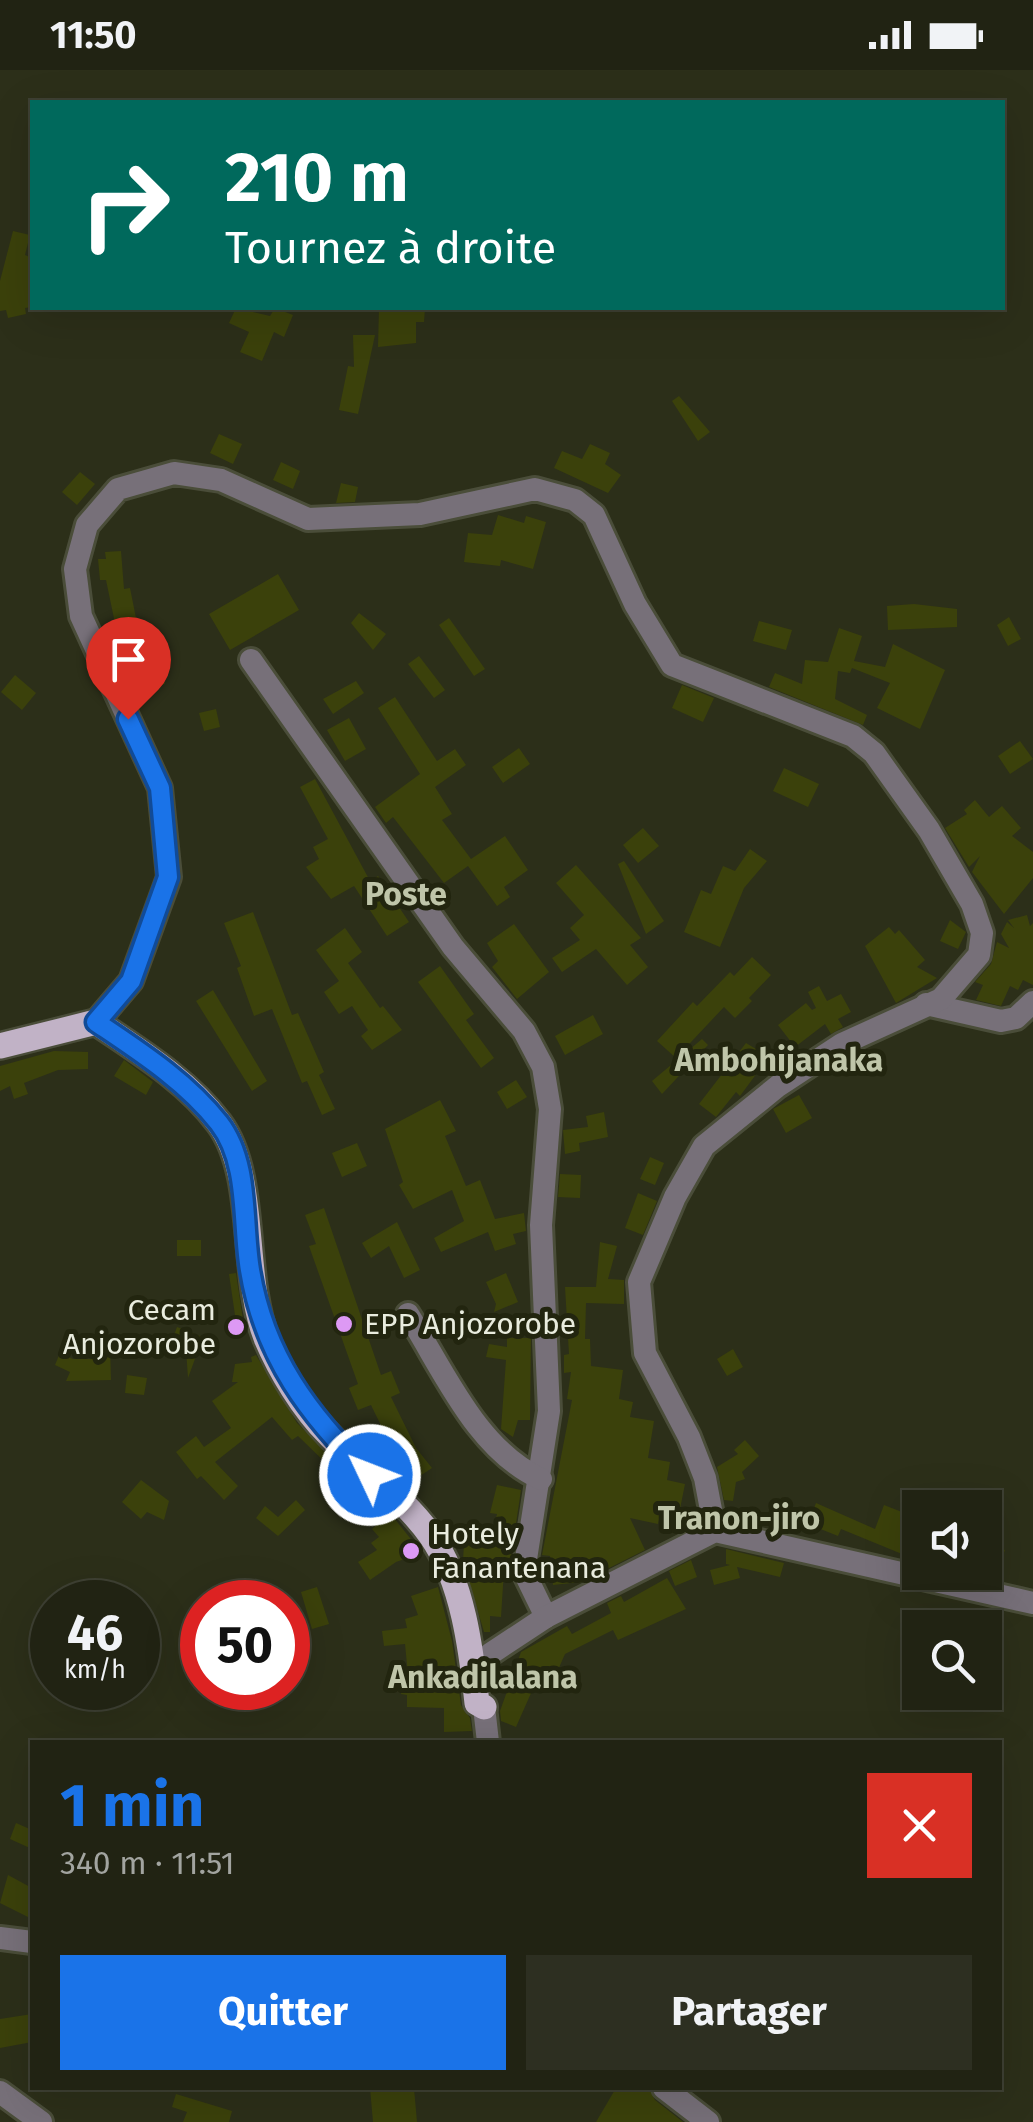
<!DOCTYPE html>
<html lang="fr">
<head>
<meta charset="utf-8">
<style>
	:root { --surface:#212313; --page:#2d2f21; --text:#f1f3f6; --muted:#a2a4a0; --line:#3e4033; --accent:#1a73e8 }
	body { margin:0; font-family:"Fira Sans",sans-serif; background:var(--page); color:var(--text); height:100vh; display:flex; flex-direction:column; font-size:38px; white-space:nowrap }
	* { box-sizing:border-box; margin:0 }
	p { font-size:32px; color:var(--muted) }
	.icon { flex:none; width:55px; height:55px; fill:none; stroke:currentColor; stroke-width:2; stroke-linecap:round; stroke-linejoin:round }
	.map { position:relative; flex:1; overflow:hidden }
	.side { position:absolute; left:30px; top:1670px; width:972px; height:350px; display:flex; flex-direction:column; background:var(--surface); border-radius:0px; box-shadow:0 10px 40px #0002,0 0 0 2px var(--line) }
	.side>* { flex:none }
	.guide { position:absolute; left:30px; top:30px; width:975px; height:210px; border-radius:0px; box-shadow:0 10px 40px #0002,0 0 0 2px var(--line); background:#00695c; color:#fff; overflow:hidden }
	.fabs { position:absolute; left:902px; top:1420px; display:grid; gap:20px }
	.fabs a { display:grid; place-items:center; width:100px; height:100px; border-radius:0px; background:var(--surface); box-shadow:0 10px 40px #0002,0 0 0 2px var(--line); font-size:50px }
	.speed { position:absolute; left:30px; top:1510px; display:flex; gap:20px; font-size:50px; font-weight:700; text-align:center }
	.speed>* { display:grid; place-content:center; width:130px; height:130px; border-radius:50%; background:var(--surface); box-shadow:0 10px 40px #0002,0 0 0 2px var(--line); line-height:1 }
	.speed small { font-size:25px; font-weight:400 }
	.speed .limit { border:15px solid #d22; background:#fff; color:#111 }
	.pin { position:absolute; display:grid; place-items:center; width:85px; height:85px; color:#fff; margin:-102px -42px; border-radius:50% 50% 50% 0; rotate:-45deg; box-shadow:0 0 10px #0007 }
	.pin .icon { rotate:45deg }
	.me { position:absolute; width:110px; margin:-55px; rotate:313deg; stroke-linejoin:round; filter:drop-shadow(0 0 8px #0008) }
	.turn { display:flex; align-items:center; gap:35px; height:210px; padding:0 30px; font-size:45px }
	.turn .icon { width:130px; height:130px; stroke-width:2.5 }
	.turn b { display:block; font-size:70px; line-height:85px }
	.round { display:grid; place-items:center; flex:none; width:105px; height:105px; border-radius:0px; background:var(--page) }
	.summary { display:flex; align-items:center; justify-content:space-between; height:170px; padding:0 30px }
	h1 { font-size:60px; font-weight:700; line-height:75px; color:var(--accent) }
	.action { display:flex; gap:20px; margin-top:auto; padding:20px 30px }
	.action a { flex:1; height:115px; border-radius:0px; background:var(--accent); color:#fff; font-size:40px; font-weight:700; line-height:115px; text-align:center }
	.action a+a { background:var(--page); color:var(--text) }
	.status { display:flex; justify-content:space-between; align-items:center; height:70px; padding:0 50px; background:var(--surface); direction:ltr }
	.status svg { height:28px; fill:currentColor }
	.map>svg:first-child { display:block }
	.building { fill:#3b410b }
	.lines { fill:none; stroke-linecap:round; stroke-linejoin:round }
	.minor-casing { stroke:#4a4d39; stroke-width:28 }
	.major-casing { stroke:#4a4d39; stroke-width:30 }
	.minor { stroke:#777079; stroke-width:22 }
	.major { stroke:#c1b2c6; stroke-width:25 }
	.route-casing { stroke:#114b97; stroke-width:25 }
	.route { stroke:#1a73e8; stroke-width:18 }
	.poi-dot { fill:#dd99f4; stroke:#22250f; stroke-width:4 }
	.labels { text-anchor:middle; stroke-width:10; stroke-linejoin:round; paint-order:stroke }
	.poi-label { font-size:30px; fill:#e9ecde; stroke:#22250f; text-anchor:start }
	.neighbourhood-label { font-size:32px; font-weight:bold; fill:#bfc5a9; stroke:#22250f }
</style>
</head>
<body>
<div class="status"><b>11:50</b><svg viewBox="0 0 49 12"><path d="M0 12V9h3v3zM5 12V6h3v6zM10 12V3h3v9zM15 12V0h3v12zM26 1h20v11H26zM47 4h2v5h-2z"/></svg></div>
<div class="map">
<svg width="1033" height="2052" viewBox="0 0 1033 2052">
	<rect width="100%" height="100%" fill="#2c2f19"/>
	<g class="building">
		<polygon points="13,161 30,165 25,185 32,188 32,237 25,238 26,244 8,248 6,240 0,241 0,211"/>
		<polygon points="236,238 270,246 275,238 293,245 284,267 274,262 262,291 240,282 249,262 229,253"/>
		<polygon points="379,238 425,238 424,252 416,252 416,273 378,277"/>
		<polygon points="353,265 375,265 358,344 339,340 348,296 354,297"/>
		<polygon points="679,326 710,362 698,371 672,331"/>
		<polygon points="219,364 242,374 233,394 210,383"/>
		<polygon points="590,374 610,383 605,394 621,405 608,423 554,398 562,381 582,389"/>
		<polygon points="281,392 300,401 293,419 273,410"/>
		<polygon points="80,402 95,414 77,435 62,422"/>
		<polygon points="341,413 358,417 355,432 336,433"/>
		<polygon points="498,445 524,453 526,446 546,452 533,499 501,490 500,496 464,492 468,463 492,465"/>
		<polygon points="121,481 124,519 130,518 137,553 116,558 106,510 100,510 98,489 106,489 105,482"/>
		<polygon points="278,504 299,540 230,580 209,544"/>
		<polygon points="914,534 957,539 957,557 888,560 887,536"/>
		<polygon points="359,543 386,564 373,580 351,553"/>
		<polygon points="1009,547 1021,569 1008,576 997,555"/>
		<polygon points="449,548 485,599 474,606 439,555"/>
		<polygon points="759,551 792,560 786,580 753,571"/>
		<polygon points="839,558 862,566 854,591 885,597 893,574 945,600 920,659 877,638 890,613 852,598 850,603 838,601 835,629 867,645 863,655 769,617 775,603 802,614 805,590 828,592"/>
		<polygon points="156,583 165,614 139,621 131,590"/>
		<polygon points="419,586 445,620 434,628 408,594"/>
		<polygon points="15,605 36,623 22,640 1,622"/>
		<polygon points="356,611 364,623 333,644 323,629"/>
		<polygon points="682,615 714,628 703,652 672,638"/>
		<polygon points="395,627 437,691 455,679 466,695 435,717 452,744 442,750 471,789 505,766 528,800 504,817 510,827 497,836 468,796 444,813 393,747 386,753 375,737 420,704 378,638"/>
		<polygon points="216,639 220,657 204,661 199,643"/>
		<polygon points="349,648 366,679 345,691 327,660"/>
		<polygon points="1020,671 1033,689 1010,704 998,686"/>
		<polygon points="519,678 530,694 503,713 492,697"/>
		<polygon points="784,698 819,714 808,737 773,721"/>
		<polygon points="315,709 370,811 378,806 409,852 387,866 354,816 331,829 306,797 319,789 313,777 328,769 300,717"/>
		<polygon points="975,730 989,747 1002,736 1021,758 1012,766 1033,782 1033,808 1004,844 972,802 980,786 969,797 945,758 967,744 964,740"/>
		<polygon points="643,758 659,776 638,793 623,775"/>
		<polygon points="750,779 767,791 744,818 720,877 684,862 701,820 711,824 723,796 735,801"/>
		<polygon points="624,791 664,851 646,864 618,794"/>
		<polygon points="576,795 641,868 630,875 648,897 627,915 596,879 562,902 552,888 580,870 570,858 584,845 556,813"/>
		<polygon points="253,842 292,945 298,943 324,1002 319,1005 335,1039 322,1045 307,1011 302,1013 272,939 254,946 237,898 241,896 224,853"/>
		<polygon points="1027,845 1030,856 1033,853 1033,915 1023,910 1018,920 1010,916 1001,936 976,930 983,915 975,912 991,894 997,872 1009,878 1001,864 1007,852 1014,858 1008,850"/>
		<polygon points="950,850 966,862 958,879 940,871"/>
		<polygon points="514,854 549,902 517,929 492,897 498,891 487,873"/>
		<polygon points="889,857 895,864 899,860 925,890 917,897 937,908 896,933 865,876"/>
		<polygon points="345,858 362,882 348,893 380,938 383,936 402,960 372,980 361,966 368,960 352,936 339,944 324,922 339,911 316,880"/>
		<polygon points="752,887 771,905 749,928 752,931 735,948 724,937 676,988 657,971 693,932 697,936 730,902 734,906"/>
		<polygon points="440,896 474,944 466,950 494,988 481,998 418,912"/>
		<polygon points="819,916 827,931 841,924 851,942 838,949 843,957 831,964 825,954 795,977 778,955 806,933 812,940 816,938 808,922"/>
		<polygon points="213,920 267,1011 252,1021 196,931"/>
		<polygon points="593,945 603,964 565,985 555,966"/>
		<polygon points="702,969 708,975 662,1024 652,1011"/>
		<polygon points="746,973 761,982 750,998 757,1003 740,1026 736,1022 716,1047 699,1034"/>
		<polygon points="54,981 88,982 88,999 58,1000 24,1013 28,1024 14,1029 10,1016 0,1021 0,996"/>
		<polygon points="124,990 153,1012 146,1025 114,1006"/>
		<polygon points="516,1010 527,1027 507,1039 497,1022"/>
		<polygon points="799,1025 812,1048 786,1063 773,1039"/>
		<polygon points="440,1030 456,1061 445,1066 466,1116 480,1110 495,1149 524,1143 526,1161 513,1164 516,1174 495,1181 488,1162 441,1182 434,1168 464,1151 452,1120 413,1139 399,1115 403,1112 385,1059"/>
		<polygon points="604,1042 608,1067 579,1073 580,1081 565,1084 563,1060 588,1057 586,1046"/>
		<polygon points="357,1073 367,1096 342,1107 332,1083"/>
		<polygon points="650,1087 664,1093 655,1115 640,1109"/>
		<polygon points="560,1104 581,1105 580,1128 558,1127"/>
		<polygon points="638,1123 657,1131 643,1165 625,1158"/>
		<polygon points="324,1138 381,1305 391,1301 400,1323 391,1327 416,1378 432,1398 417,1408 396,1376 392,1378 371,1335 358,1340 349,1318 358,1314 309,1176 316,1174 305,1145"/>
		<polygon points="397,1152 420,1200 404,1208 389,1176 371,1188 362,1173"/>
		<rect x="177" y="1170" width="24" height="16"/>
		<polygon points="600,1172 617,1176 608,1209 624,1210 624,1234 586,1233 585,1269 590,1269 591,1296 623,1300 619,1329 633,1332 630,1347 654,1351 648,1388 670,1392 667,1410 685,1414 679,1444 661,1440 658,1454 630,1448 645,1480 581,1512 553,1515 550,1486 542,1485 572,1330 567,1329 571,1302 564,1303 564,1285 569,1284 565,1217 596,1217"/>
		<polygon points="236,1203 243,1250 236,1252 229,1204"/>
		<polygon points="506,1203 518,1232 494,1242 496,1234 486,1212"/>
		<polygon points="177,1257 203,1267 188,1308 186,1279 171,1274"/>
		<polygon points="127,1263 151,1268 149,1282 124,1277"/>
		<polygon points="507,1268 531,1268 530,1350 518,1350 513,1367 501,1359 506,1290 486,1287 489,1274 507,1277"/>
		<polygon points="96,1276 110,1276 111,1310 66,1311 70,1302 55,1295 60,1283 73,1289 96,1289"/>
		<polygon points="733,1279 743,1297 727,1306 717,1289"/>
		<polygon points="256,1285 297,1353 368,1423 363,1429 298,1366 292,1370 272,1347 215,1392 238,1416 224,1430 201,1406 197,1409 176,1382 196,1366 204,1377 231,1358 212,1331 238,1312 232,1312 235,1294 252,1292 251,1287"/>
		<polygon points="127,1305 147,1308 144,1325 125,1323"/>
		<polygon points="745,1370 759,1386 742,1402 745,1409 736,1412 733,1431 724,1430 717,1397 738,1384 734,1380"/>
		<polygon points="141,1410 169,1431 164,1450 147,1442 141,1449 122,1432"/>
		<polygon points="497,1415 521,1420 509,1501 504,1500 501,1547 490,1546 490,1562 484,1562 463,1491 464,1473 490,1474 497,1444 490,1443"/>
		<polygon points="296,1430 305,1440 278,1466 256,1448 265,1436 278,1447"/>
		<polygon points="816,1433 875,1459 884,1435 920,1449 920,1481 906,1475 902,1484 841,1459 838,1466 808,1454"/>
		<polygon points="390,1443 422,1483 396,1492 370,1510 358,1492 377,1480 371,1473 379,1467 372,1459"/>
		<polygon points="988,1474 1005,1480 994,1509 985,1507"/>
		<polygon points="726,1479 784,1493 780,1507 737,1497 740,1508 714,1515 710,1500 730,1495 726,1494"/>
		<polygon points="691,1490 697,1507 675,1516 669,1501"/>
		<polygon points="667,1508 686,1539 618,1570 613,1560 565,1584 554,1609 540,1603 516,1657 501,1651 500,1641 521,1582 567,1556 572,1564 611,1543 607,1533 621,1526 624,1532"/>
		<polygon points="317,1517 329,1554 312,1559 301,1522"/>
		<polygon points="438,1517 452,1571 461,1635 470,1648 472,1661 444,1662 444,1638 407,1637 407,1625 401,1624 402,1605 408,1605 405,1574 384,1576 382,1561 407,1558 405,1549 418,1545 411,1526"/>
		<polygon points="16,1753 32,1760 32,1779 10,1769"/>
		<polygon points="8,1805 32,1818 32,1849 0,1833"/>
		<polygon points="32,1944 32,1972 0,1978 0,1949"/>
		<polygon points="370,2018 414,2018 417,2052 373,2052"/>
		<polygon points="616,2018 649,2018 655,2030 683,2052 596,2052"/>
		<polygon points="176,2024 232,2041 229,2052 183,2052 187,2042 172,2037"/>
	</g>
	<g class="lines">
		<defs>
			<g id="minor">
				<polyline points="251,590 453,877 524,961 543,997 550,1039 541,1155 549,1341 524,1502 546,1547"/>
				<polyline points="926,934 1001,951 1016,948 1033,932"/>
				<polyline points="96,952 131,911 169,807 160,718 81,546 75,499 87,455 118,419 174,403 221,410 308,449 420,444 535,419 575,430 594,445 635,534 672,595 853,666 874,683 929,760 972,834 982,863 979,885 941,929 842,974 778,1016 704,1076 675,1127 639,1212 645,1283 689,1367 705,1408 715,1461"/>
				<path d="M408,1244C444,1301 477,1380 541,1409"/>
				<polyline points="490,1584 546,1547 715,1461 1033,1533"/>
				<polyline points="484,1637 488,1672"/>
				<polyline points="0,1868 32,1872"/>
				<polyline points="664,2018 708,2052"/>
				<polyline points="0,2022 41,2052"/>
			</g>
			<path id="major" d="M0,976L96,952C139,981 188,1011 219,1053C258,1105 241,1205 266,1268C280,1301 303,1339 328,1364C360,1398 404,1427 431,1466C463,1512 471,1579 477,1633L484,1637"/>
		</defs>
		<use href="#minor" class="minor-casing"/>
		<use href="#major" class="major-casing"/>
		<use href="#minor" class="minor"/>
		<use href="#major" class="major"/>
	</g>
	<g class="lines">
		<defs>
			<path id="route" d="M128,649L160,718L168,807L131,911L96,952C139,981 186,1011 219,1053C250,1093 242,1153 250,1200C264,1286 309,1346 370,1405"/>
		</defs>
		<use href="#route" class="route-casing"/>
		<use href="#route" class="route"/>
	</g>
	<g class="poi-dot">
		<circle cx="344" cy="1254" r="10"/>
		<circle cx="236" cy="1257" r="10"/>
		<circle cx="411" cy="1481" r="10"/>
	</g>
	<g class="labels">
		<g class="poi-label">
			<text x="216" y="1250" text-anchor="end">Cecam<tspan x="216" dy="34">Anjozorobe</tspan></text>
			<text x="364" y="1264">EPP Anjozorobe</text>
			<text x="431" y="1474">Hotely<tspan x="431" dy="34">Fanantenana</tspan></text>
		</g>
		<g class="neighbourhood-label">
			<text x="406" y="835">Poste</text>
			<text x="779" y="1001">Ambohijanaka</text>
			<text x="739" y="1459">Tranon-jiro</text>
			<text x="483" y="1618">Ankadilalana</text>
		</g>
	</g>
</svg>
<div class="fabs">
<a><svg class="icon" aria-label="sound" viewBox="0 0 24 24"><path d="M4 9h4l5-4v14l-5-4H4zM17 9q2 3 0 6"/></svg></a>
<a><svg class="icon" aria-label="search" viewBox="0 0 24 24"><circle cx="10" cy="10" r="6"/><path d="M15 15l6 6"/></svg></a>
</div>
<div class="speed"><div>46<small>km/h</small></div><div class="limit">50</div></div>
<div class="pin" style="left:128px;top:649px;background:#d93025"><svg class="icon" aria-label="arrive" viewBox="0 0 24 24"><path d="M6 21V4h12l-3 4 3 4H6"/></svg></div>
<svg class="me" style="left:370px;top:1405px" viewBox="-20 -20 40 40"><circle r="17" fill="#1a73e8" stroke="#fff" stroke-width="3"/><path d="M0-11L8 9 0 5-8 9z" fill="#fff"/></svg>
<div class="guide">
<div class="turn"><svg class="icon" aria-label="right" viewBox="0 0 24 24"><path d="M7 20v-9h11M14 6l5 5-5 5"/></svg><div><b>210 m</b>Tournez à droite</div></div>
</div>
<section class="side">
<div class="summary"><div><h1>1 min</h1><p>340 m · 11:51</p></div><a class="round" style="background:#d93025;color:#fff"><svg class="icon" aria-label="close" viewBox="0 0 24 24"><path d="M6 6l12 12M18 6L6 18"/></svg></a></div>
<div class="action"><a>Quitter</a><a>Partager</a></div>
</section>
</div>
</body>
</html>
